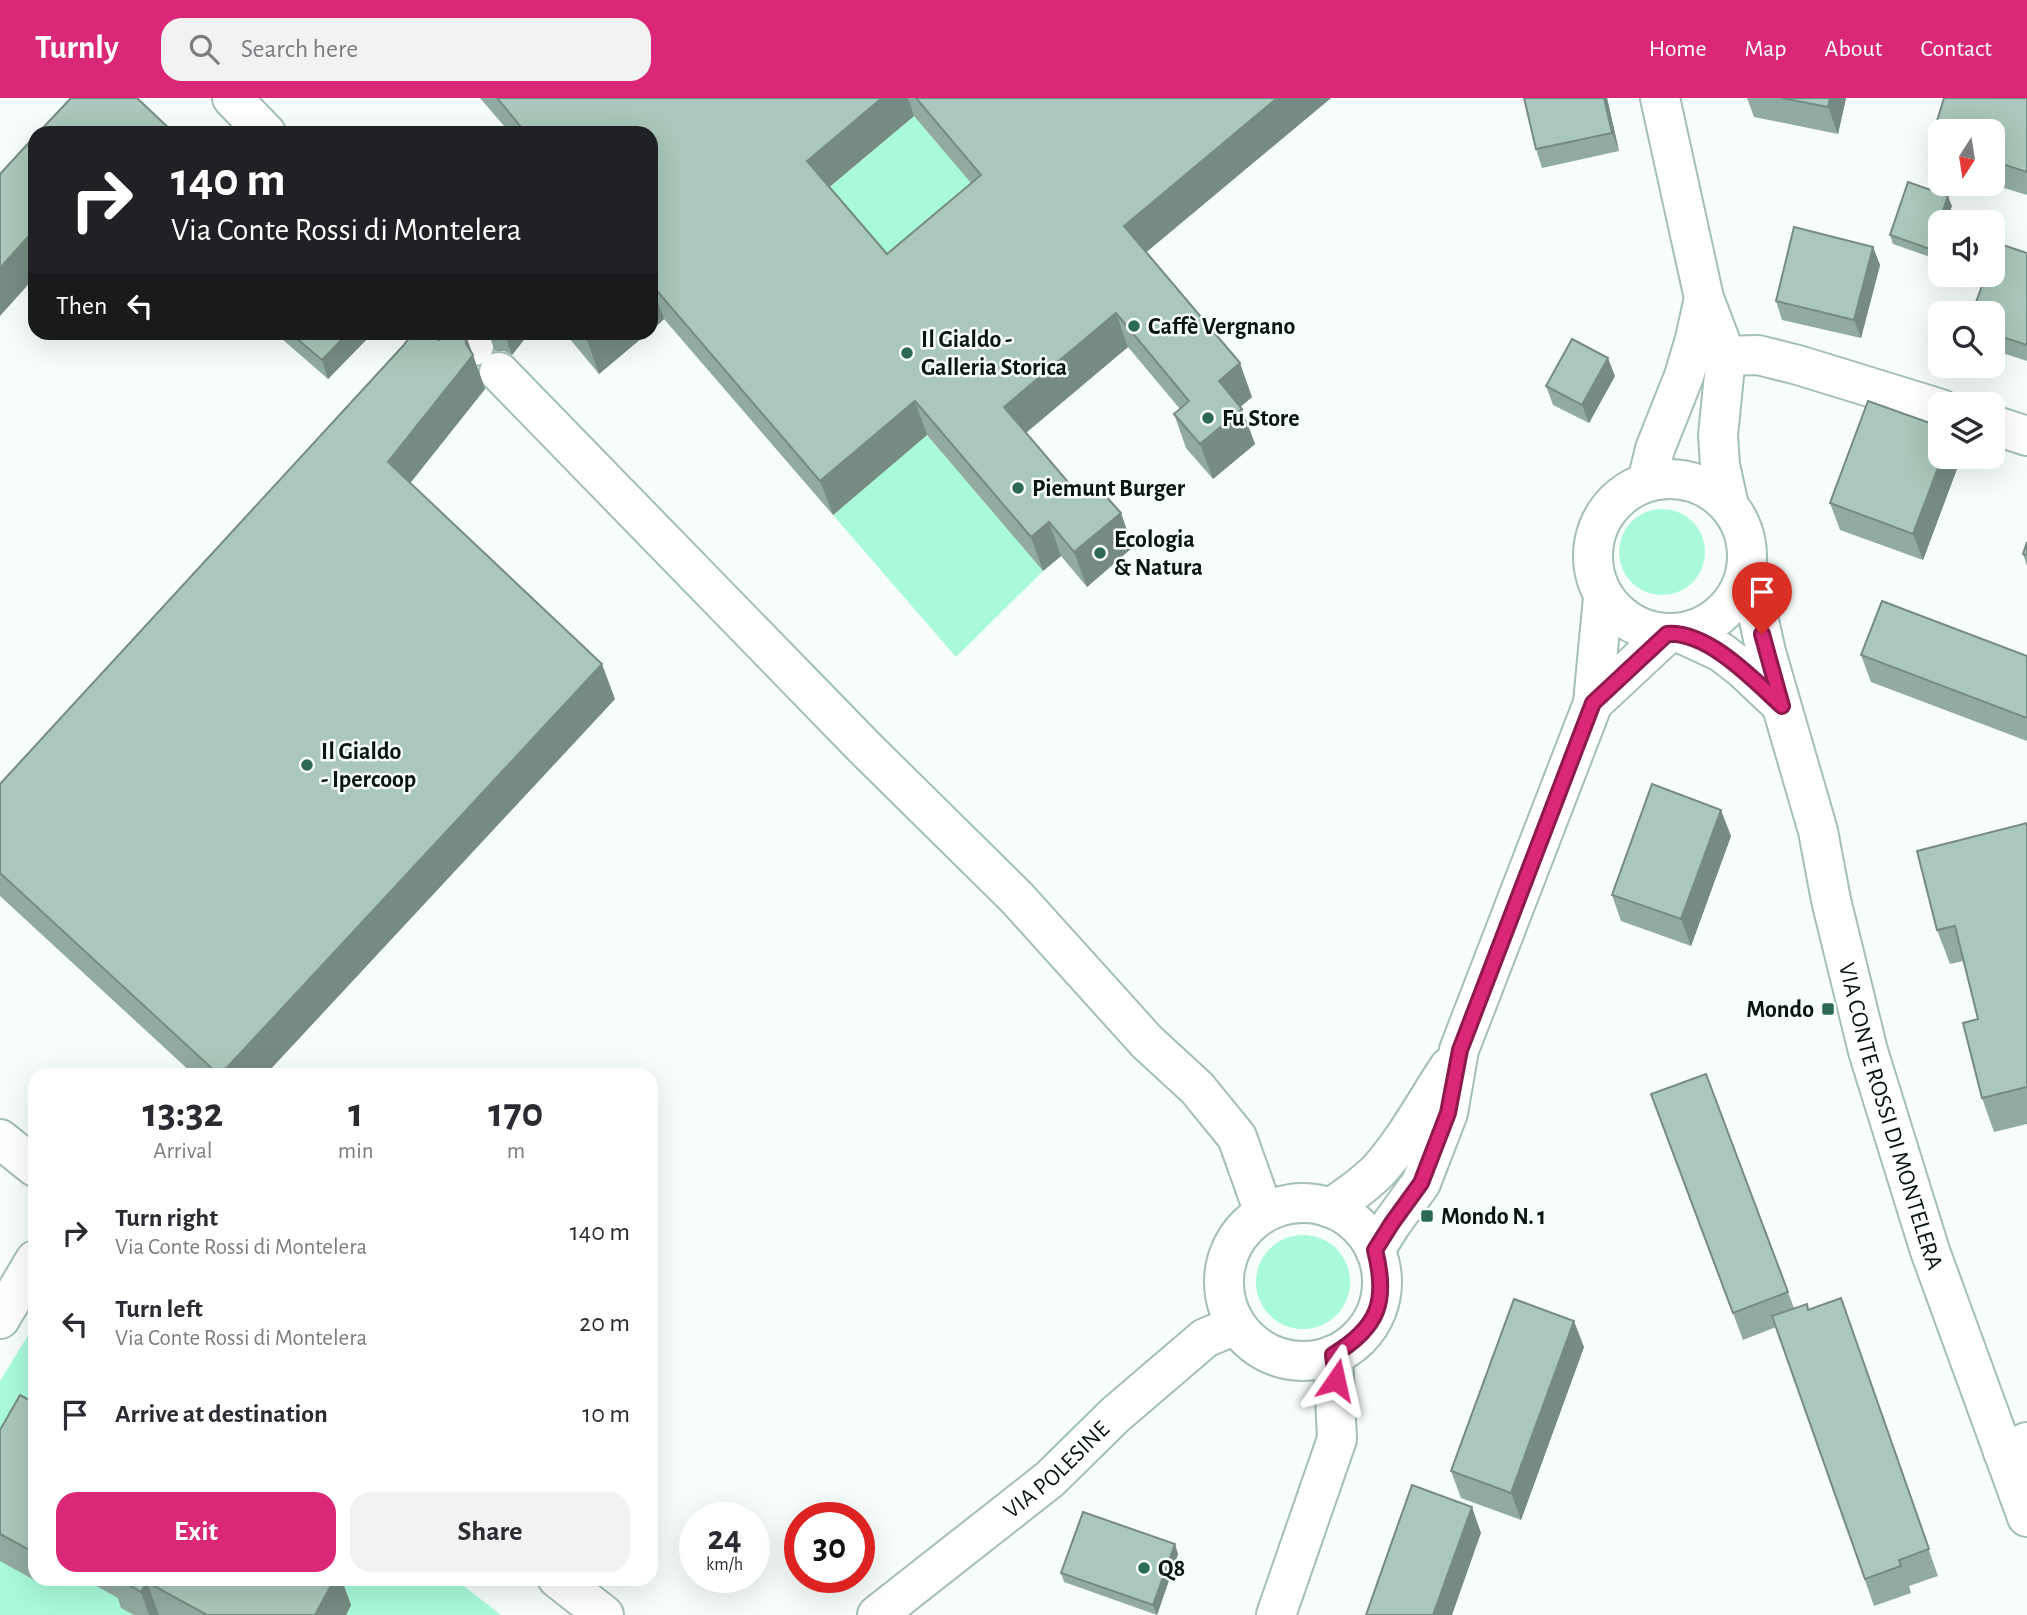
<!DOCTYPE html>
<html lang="en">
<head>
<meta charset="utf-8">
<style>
	:root { --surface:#fff; --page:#f2f2f3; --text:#2b2b33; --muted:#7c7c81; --accent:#db2777 }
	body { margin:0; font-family:"Alegreya Sans",sans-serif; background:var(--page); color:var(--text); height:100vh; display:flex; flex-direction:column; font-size:26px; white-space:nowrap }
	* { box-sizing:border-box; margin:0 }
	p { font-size:23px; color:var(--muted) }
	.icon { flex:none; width:38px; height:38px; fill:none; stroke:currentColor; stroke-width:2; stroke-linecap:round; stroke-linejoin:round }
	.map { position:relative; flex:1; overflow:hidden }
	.sheet { position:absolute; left:28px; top:970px; width:630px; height:518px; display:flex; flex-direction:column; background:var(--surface); border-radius:21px; box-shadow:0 7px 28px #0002 }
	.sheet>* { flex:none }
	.top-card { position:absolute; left:28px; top:28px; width:630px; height:214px; border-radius:21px; box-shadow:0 7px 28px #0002; background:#202124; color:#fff; overflow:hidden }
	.needle { width:46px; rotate:192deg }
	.tools { position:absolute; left:1928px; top:21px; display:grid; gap:14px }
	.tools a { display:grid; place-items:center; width:77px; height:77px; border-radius:14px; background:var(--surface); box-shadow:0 7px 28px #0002; font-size:35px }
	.speed { position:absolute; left:679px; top:1404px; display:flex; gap:14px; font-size:35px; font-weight:700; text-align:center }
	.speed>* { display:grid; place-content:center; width:91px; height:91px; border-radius:50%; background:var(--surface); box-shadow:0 7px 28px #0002; line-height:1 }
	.speed small { font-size:18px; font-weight:400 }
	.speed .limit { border:10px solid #d22; background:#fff; color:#111 }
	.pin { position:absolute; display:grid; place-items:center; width:60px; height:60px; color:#fff; margin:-72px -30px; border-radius:50% 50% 50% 0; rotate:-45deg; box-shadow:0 0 7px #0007 }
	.pin .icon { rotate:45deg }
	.me { position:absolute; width:77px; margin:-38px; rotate:11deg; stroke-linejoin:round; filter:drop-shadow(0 0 5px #0008) }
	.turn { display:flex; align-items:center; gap:24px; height:147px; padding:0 28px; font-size:32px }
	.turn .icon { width:91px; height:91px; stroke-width:2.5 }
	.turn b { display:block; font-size:49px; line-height:60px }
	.then { display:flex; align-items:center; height:66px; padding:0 28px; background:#0003; gap:14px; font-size:26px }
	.eta { display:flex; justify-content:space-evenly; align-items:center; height:119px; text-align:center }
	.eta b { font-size:42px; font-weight:600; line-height:49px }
	.button { display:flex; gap:14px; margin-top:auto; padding:14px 28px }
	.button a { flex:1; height:80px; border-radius:21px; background:var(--accent); color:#fff; font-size:28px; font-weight:600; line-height:80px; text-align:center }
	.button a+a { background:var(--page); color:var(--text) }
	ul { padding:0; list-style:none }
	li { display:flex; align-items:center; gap:21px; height:91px; padding:0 28px }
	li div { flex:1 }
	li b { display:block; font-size:26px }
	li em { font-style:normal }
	header { display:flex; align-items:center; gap:42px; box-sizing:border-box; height:98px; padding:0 35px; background:var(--accent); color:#fff }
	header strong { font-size:33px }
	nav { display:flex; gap:38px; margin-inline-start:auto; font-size:24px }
	.search { width:490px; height:63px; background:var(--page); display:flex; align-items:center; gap:18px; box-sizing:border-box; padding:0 24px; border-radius:21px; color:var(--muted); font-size:26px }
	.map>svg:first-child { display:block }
	.green { fill:#a8fadb }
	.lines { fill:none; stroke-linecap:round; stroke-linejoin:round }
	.minor-casing { stroke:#a2c0b4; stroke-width:42 }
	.tertiary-casing { stroke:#a2c0b4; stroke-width:42 }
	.minor { stroke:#fff; stroke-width:38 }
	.tertiary { stroke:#fff; stroke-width:38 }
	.wall { fill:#91aba0; fill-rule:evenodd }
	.shaded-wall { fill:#768b82 }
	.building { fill:#a9c7ba; stroke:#768b82; stroke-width:2 }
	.route-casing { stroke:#8e194d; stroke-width:18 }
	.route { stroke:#db2777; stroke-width:12 }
	.poi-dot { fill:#2d6a56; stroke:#f7fdfb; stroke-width:2.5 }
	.labels { text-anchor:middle; stroke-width:5; stroke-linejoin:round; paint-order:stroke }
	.poi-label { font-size:24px; font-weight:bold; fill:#091510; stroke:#f7fdfb; text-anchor:start }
	.street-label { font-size:24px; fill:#091510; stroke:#f7fdfb }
</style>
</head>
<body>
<header>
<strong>Turnly</strong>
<div class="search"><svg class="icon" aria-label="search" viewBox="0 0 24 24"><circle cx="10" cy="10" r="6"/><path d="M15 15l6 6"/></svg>Search here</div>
<nav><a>Home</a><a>Map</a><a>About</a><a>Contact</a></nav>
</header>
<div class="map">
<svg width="2027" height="1517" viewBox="0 0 2027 1517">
	<rect width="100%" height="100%" fill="#f7fdfb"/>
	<g class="green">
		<polygon points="914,18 994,111 899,190 820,97"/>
		<polygon points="927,337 1043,473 956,559 833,417"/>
		<circle cx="1662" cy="454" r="43"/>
		<circle cx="1303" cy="1184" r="47"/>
		<polygon points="35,1226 35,1480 455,1481 501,1517 0,1517 0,1283"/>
	</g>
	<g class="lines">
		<defs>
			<g id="minor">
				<polyline points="232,0 266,35"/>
				<polyline points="461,234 474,248"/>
				<polyline points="1726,258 1758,257 1798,267 1941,311"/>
				<polyline points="499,274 865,650 1017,800 1147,944 1197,990 1237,1039 1264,1115"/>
				<polyline points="1993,327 2027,338"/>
				<polyline points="1593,605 1667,536"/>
				<circle cx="1303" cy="1184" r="79"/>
				<path d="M1330,1110C1347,1099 1364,1087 1378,1073C1404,1045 1427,1002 1449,969"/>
				<polyline points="1375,1152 1392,1125 1421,1085 1448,1015 1459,952 1593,605 1603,499"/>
				<polyline points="0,1221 35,1162"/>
				<polyline points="2003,1354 2027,1344"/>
				<path id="s1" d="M877,1517L1050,1381L1115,1317L1205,1240L1236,1227"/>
				<polyline points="1276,1517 1337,1341 1333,1257"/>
			</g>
			<g id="tertiary">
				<polyline points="1660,0 1704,200 1726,258 1718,337 1720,367 1729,408"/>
				<circle cx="1670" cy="458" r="77"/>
				<polyline points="1647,384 1655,351 1684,278 1695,241 1704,200"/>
				<path id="s2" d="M1747,468L1766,554L1818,733L1831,802L1868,953L1930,1153L2027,1419"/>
				<polyline points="1680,535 1721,554 1743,571 1780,606"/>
				<polyline points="0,1041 35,1069"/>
				<polyline points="557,1480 604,1517"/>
			</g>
		</defs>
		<use href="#minor" class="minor-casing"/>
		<use href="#tertiary" class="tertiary-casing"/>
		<use href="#minor" class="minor"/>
		<use href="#tertiary" class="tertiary"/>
	</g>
	<g class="wall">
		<path d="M480,0H1331L1146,154L1252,299L1240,309L1255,346L1213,381L1186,350L1174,316L1180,311L1128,249L1026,335L1079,397L1133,449L1087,489L1061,458L1043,473L927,337L833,417L664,221L651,233V35H510ZM914,18L971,85L887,156L829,89Z"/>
		<polygon points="1607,0 1619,53 1542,70 1536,51"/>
		<polygon points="1747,0 1846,0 1838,36 1754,19"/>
		<polygon points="1944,0 2027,0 2027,97 1991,86 1993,86 1993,33 1941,33 1940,70 1931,43"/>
		<polygon points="1952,108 1946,124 1941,124 1933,160 1893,146 1890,137"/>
		<polygon points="1873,149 1880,167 1861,240 1782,222 1776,203"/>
		<polygon points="2027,155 2027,263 1993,252 1993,215"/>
		<polygon points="274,234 365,234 367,241 328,281"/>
		<polygon points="488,234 530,234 512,257 504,253 495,253"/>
		<polygon points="564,234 649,234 599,276"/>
		<polygon points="465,235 485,291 410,385 615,601 266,976 193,976 0,798 0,686 439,242"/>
		<polygon points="1615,278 1589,325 1553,307 1546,288"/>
		<polygon points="1961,360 1923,462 1840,432 1830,405"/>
		<polygon points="2027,444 2027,468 2023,456"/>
		<polygon points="1861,557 2027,558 2027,643 1871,584"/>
		<polygon points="2027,725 2027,1026 1994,1034 1982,1000 1978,921 1963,863 1950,866 1937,832"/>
		<polygon points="1731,738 1691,848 1621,823 1612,797"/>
		<polygon points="1706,976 1794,1210 1809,1212 1841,1200 1938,1478 1909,1488 1911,1495 1874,1508 1776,1229 1743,1242 1651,996"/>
		<polygon points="1584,1249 1521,1422 1461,1400 1451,1373"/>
		<polygon points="35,1305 35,1480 50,1480 45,1488 0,1463 0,1332"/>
		<polygon points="1178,1456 1157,1517 1064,1484 1061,1475"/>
		<polygon points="82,1480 341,1480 351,1507 346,1517 134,1517 121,1510 118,1500"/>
	</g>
	<g class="shaded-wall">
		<polygon points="882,0 908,0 914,18 820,97 807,63"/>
		<polygon points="1277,0 1331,0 1137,162 1124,128"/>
		<polygon points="1604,0 1607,0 1619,53 1612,35"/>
		<polygon points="1830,0 1846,0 1838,36 1828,9"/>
		<polygon points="1948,98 1952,108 1946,124 1941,124 1941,139 1933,160 1930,151"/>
		<polygon points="35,131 35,179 0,218 0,170"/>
		<polygon points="1873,149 1880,167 1861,240 1854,222"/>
		<polygon points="652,187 664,221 651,233 651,188"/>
		<polygon points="1116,215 1128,249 1016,343 1004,309"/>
		<polygon points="349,234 365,234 367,241 328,281 322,262"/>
		<polygon points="504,234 530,234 512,257"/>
		<polygon points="596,234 649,234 599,276 587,242"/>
		<polygon points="465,235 485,291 400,398 388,364 466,246"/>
		<polygon points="1608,260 1615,278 1589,325 1582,307"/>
		<polygon points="1240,265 1252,299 1231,317 1219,283"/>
		<polygon points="915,303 927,337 833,417 820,383"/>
		<polygon points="1242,311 1255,346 1213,381 1200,346"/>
		<polygon points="1942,359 1961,359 1961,360 1923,462 1913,436"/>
		<polygon points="1121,415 1133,449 1087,489 1074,454"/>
		<polygon points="1049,424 1061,458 1043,473 1031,439"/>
		<polygon points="602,566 615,601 266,976 221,976"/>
		<polygon points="1721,712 1731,738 1691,848 1681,821"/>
		<polygon points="1574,1223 1584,1249 1521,1422 1511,1395"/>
		<polygon points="1472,1409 1481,1435 1452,1517 1433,1517"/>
		<polygon points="1175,1446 1178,1456 1157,1517 1153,1507"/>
		<polygon points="42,1480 50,1480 45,1488"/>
		<polygon points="335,1480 341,1480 351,1507 346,1517 315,1517"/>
		<polygon points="147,1484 159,1517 149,1517 141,1494"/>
	</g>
	<g class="building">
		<polygon points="71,0 137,0 174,35 38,35"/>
		<polygon points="497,0 882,0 807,63 887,156 981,77 916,0 1277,0 1124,128 1240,265 1219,283 1242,311 1200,346 1174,316 1189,303 1116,215 1004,309 1079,397 1093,384 1121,415 1074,454 1049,424 1031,439 915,303 820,383 652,187 651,188 651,35 526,35"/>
		<polygon points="1524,0 1604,0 1612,35 1536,51"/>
		<polygon points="1782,0 1830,0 1828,9"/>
		<polygon points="1944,0 2027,0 2027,74 1993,63 1993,33 1941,33 1941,47 1931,43"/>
		<polygon points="35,38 35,131 0,170 0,76"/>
		<polygon points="1908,84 1948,98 1930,151 1890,137"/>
		<polygon points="1794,129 1873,149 1854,222 1776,203"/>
		<polygon points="1997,145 2027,155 2027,247 1993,236 1993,215 1972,215 1986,177 1993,177 1993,156"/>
		<polygon points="289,234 349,234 322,262"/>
		<polygon points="414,234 430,234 439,242 445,234 465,235 466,246 473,257 388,364 602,566 221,976 218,976 0,775 0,686 402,249"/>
		<polygon points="580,234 596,234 587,242"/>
		<polygon points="1572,241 1608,260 1582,307 1546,288"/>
		<polygon points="1868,303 1941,329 1941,359 1942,359 1913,436 1830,405"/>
		<polygon points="2027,444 2027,457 2023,456"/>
		<polygon points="1882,503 2027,558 2027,620 1861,557"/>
		<polygon points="1652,686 1721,712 1681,821 1612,797"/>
		<polygon points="2027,725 2027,989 1982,1000 1963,925 1978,921 1955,828 1937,832 1917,753"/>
		<polygon points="1706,976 1788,1194 1733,1215 1651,996"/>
		<polygon points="1841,1200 1929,1451 1899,1462 1901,1468 1865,1481 1772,1218 1807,1206 1808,1212"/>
		<polygon points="1514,1201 1574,1223 1511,1395 1451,1373"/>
		<polygon points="20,1297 35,1305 35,1450 33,1454 0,1436 0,1332"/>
		<polygon points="1412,1387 1472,1409 1433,1517 1366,1517"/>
		<polygon points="1083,1414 1175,1446 1153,1507 1061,1475"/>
		<polygon points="118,1480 335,1480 315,1517 207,1517 147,1484 141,1494"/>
	</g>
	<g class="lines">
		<defs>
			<path id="route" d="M1336,1282L1333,1257C1379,1229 1388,1203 1375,1152L1392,1125L1421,1085L1448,1015L1460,952L1593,605L1667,536C1708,533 1754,582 1782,608L1762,536"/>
		</defs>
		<use href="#route" class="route-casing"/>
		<use href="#route" class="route"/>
	</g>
	<g class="poi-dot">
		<circle cx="1134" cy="228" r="7"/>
		<circle cx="907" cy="255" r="7"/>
		<circle cx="1208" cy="320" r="7"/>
		<circle cx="1018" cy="390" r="7"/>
		<circle cx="1100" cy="455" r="7"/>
		<circle cx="307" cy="667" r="7"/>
		<rect x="1821" y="904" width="14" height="14" rx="3.5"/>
		<rect x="1420" y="1111" width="14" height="14" rx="3.5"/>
		<circle cx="1144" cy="1470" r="7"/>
	</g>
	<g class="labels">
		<g class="poi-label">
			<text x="1148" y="236">Caffè Vergnano</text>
			<text x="921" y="249">Il Gialdo -<tspan x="921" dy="28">Galleria Storica</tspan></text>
			<text x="1222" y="328">Fu Store</text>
			<text x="1032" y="398">Piemunt Burger</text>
			<text x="1114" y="449">Ecologia<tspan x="1114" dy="28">&amp; Natura</tspan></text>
			<text x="321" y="661">Il Gialdo<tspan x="321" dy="28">- Ipercoop</tspan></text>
			<text x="1814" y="919" text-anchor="end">Mondo</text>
			<text x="1441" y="1126">Mondo N. 1</text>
			<text x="1158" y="1478">Q8</text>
		</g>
		<g class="street-label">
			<text dy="8" stroke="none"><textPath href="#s2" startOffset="569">VIA CONTE ROSSI DI MONTELERA</textPath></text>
			<text dy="8" stroke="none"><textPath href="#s1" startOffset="231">VIA POLESINE</textPath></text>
		</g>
	</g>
</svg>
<div class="tools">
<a><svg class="needle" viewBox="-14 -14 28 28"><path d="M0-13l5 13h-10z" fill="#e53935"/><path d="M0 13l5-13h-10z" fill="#7c7c81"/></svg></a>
<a><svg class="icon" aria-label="sound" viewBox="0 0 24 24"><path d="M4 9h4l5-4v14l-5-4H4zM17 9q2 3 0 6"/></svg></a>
<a><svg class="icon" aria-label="search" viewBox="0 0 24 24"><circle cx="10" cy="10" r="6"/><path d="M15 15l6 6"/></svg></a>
<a><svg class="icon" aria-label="layers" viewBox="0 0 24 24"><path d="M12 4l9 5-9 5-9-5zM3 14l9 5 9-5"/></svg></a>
</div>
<div class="speed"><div>24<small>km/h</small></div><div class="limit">30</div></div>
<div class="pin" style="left:1762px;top:536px;background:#d93025"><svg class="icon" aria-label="arrive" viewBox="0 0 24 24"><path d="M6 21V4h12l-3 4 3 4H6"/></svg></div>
<svg class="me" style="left:1336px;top:1282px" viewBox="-20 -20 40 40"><path d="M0-17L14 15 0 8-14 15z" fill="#db2777" stroke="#fff" stroke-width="4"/></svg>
<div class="top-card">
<div class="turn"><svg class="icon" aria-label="right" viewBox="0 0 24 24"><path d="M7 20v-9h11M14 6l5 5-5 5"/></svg><div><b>140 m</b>Via Conte Rossi di Montelera</div></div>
<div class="then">Then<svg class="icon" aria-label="left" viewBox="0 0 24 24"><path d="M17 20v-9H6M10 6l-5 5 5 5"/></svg></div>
</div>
<section class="sheet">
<div class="eta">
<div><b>13:32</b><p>Arrival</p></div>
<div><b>1</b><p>min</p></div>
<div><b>170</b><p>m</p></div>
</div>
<ul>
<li><svg class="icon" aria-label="right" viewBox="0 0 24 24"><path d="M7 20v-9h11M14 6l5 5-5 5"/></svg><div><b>Turn right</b><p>Via Conte Rossi di Montelera</p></div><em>140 m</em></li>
<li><svg class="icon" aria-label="left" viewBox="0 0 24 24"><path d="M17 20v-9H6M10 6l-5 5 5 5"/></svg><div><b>Turn left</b><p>Via Conte Rossi di Montelera</p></div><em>20 m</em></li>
<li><svg class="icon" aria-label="arrive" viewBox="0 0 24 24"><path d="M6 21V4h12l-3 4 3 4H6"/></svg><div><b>Arrive at destination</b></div><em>10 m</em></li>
</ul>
<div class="button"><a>Exit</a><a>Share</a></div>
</section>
</div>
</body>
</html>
